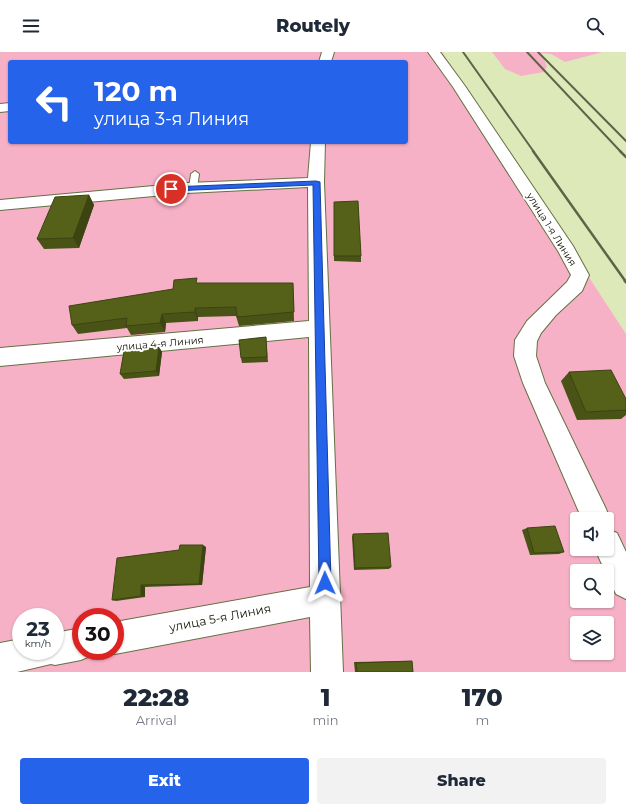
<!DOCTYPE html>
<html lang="en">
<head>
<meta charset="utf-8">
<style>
	:root { --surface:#fff; --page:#f2f2f3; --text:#1f2937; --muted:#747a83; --accent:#2563eb }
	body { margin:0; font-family:Montserrat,sans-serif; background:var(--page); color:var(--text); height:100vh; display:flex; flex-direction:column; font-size:15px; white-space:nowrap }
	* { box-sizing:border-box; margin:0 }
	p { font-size:13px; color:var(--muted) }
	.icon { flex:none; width:22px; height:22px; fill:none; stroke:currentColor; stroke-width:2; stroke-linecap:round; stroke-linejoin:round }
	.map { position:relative; height:620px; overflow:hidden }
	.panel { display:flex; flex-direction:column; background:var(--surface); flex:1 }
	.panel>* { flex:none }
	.guide { position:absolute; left:8px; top:8px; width:400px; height:84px; border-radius:4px; box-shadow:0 1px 3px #0004; background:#2563eb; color:#fff; overflow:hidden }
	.buttons { position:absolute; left:570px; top:460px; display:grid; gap:8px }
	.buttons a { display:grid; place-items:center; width:44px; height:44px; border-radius:4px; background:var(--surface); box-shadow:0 1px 3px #0004; font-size:20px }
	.speed { position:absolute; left:12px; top:556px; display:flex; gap:8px; font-size:20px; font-weight:700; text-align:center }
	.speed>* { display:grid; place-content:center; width:52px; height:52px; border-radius:50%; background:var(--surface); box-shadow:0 1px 3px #0004; line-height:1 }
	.speed small { font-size:10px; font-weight:400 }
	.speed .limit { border:6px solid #d22; background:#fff; color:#111 }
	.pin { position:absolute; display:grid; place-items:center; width:34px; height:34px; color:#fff; margin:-17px; border:2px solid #fff; border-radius:50%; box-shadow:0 1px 4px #0007 }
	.me { position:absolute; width:44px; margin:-22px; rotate:359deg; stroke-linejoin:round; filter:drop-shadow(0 0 3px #0008) }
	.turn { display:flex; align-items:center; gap:14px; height:84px; padding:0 20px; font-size:18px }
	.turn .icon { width:52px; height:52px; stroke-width:2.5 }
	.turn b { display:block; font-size:28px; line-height:34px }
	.eta { display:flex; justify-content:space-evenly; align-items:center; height:68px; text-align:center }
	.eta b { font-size:24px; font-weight:800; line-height:28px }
	.button { display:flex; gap:8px; margin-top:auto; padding:8px 20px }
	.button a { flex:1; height:46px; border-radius:4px; background:var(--accent); color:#fff; font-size:16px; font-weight:800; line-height:46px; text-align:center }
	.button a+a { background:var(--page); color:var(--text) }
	header { display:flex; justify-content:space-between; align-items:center; height:52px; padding:0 20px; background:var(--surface); font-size:18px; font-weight:800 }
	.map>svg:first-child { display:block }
	.green { fill:#f7b1c7; fill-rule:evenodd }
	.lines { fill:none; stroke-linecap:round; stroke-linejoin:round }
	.lane-casing { stroke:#666f44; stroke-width:2 }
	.street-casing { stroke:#666f44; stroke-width:2 }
	.lane { fill:#fff; fill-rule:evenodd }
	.street { fill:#fff; fill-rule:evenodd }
	.rail-far2 { stroke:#5e6448; stroke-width:2 }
	.rail-far1 { stroke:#5e6448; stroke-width:2.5 }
	.rail { stroke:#5e6448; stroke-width:3 }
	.wall { fill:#495316 }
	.shaded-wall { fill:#3c4412 }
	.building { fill:#556119; stroke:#3c4412 }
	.route { fill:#2563eb; stroke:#184099 }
	.labels { text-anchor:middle; stroke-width:4; stroke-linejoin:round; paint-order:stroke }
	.street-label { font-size:10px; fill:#111404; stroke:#fff }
	.near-street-label { font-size:12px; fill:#111404; stroke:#fff }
</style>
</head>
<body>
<header><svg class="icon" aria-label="menu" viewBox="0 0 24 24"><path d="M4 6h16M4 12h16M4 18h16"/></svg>Routely<svg class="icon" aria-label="search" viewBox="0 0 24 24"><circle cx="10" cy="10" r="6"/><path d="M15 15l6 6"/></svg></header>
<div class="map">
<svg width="626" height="620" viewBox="0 0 626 620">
	<rect width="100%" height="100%" fill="#dee9ba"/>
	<g class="green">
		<path d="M0,0H442L626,282V620H0ZM10,10H406V90H10ZM577,467H607V497H577ZM577,519H607V549H577ZM21,565H55V599H21ZM81,565H115V599H81ZM577,571H607V601H577Z"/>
		<polygon points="492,0 603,0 565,10 551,2 541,1 547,14 544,20 521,24 505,17"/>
	</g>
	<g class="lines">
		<defs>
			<polygon id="lane" points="195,119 199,122 197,136 193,139 189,136 191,122"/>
			<g id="street">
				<polygon points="322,0 334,0 331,10 319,10"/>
				<polygon points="428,0 440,0 465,34 573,194 589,223 582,239 556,263 541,281 537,289 536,304 545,331 606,457 610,467 607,474 607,467 582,467 523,331 514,304 515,288 527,269 567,230 571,223 558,199 453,35"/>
				<polygon points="10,51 10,59 0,60 0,52"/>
				<polygon points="311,90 325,90 324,130 343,620 311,620 310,565 115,602 108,599 115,599 115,570 310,535 309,285 0,314 0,296 309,269 308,135 187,141 0,158 0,148 187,131 308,126"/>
				<polygon points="607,477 617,481 626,500 626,547 616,542 607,523 607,519 605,519 595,497 607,497"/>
				<polygon points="81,576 81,599 94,599 92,603 81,608 55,613 51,612 17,620 0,620 0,591 21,587 21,599 55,599 55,581"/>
			</g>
		</defs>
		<use href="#lane" class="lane-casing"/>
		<use href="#street" class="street-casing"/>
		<use href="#lane" class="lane"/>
		<use href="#street" class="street"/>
		<g class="rail-far2">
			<polyline points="463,0 534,100"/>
			<polyline points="527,0 621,100"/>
			<polyline points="538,0 626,89"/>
		</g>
		<g class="rail-far1">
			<polyline points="533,99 626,230"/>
			<polyline points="620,99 626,105"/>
		</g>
		<polyline class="rail" points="625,229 626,230"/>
	</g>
	<g class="wall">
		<polygon points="89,143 94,153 79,196 44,197 37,187"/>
		<polygon points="334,155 361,204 361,210 334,209"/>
		<polygon points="198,231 293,231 294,269 239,274 236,264 198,265 198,269 166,271 165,280 131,283 127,276 78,282 72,273 173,237"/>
		<polygon points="266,285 268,310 242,311 241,306"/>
		<polygon points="159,295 162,300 159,324 124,327 120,322"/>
		<polygon points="569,320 626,347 626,363 621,367 577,368 561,329"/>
		<polygon points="527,476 564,500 559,502 530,503 522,478"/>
		<polygon points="353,482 391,515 389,517 354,518 352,485"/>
		<polygon points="206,495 202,533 145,535 145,545 116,549 112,548 179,498"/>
		<polygon points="407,609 412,609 413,620 355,620 354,610"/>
	</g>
	<g class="shaded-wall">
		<polygon points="89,143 94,153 79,196 73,186"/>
		<polygon points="195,256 198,265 198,269 195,260"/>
		<polygon points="162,262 166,271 165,280 160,271"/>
		<polygon points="159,295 162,300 159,324 156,319"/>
		<polygon points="203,493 206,495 202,533 199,532"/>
		<polygon points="141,533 145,535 145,545 141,544"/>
	</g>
	<g class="building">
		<polygon points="89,143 73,186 37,187 55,145"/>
		<polygon points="358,149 361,204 334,204 334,150"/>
		<polygon points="197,226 196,231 293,231 294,260 237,265 236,255 195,256 195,260 162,262 160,271 126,274 127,266 72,273 69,254 173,237 174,228"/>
		<polygon points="266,285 267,305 241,306 239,288"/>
		<polygon points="159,295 156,319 120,322 124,299"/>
		<polygon points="611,318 626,347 626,358 586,360 569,320"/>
		<polygon points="555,474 564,500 534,501 527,476"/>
		<polygon points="388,481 391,515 355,516 353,482"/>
		<polygon points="180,493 203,493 199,532 141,533 141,544 112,548 117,506 179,498"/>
		<polygon points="412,609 413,620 357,620 356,611"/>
	</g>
	<polygon class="route" points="316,129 320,130 331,531 329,535 325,537 321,535 319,531 313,133 171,139 168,137 171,135"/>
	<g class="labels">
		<g class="street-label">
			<text transform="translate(552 177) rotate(58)" y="4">улица 1-я Линия</text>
			<text transform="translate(160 291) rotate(-5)" y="4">улица 4-я Линия</text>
		</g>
		<g class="near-street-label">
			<text transform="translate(220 566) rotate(-11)" y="4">улица 5-я Линия</text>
		</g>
	</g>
</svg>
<div class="buttons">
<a><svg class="icon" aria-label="sound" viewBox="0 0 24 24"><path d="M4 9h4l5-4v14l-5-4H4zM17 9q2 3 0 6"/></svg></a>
<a><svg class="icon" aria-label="search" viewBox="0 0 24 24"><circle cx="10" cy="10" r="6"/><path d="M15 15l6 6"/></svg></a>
<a><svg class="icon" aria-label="layers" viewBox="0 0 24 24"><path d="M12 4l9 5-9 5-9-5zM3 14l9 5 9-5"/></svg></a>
</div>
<div class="speed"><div>23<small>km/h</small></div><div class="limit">30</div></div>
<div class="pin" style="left:171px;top:137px;background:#d93025"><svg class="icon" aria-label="arrive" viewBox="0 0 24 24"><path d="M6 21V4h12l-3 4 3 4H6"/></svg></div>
<svg class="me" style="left:325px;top:531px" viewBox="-20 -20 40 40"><path d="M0-17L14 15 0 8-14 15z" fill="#2563eb" stroke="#fff" stroke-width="4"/></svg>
<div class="guide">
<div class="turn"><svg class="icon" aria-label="left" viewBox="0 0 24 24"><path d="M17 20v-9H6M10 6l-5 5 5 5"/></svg><div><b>120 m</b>улица 3-я Линия</div></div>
</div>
</div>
<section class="panel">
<div class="eta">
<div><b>22:28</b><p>Arrival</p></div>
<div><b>1</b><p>min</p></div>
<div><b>170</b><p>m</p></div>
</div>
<div class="button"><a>Exit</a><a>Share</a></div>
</section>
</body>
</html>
